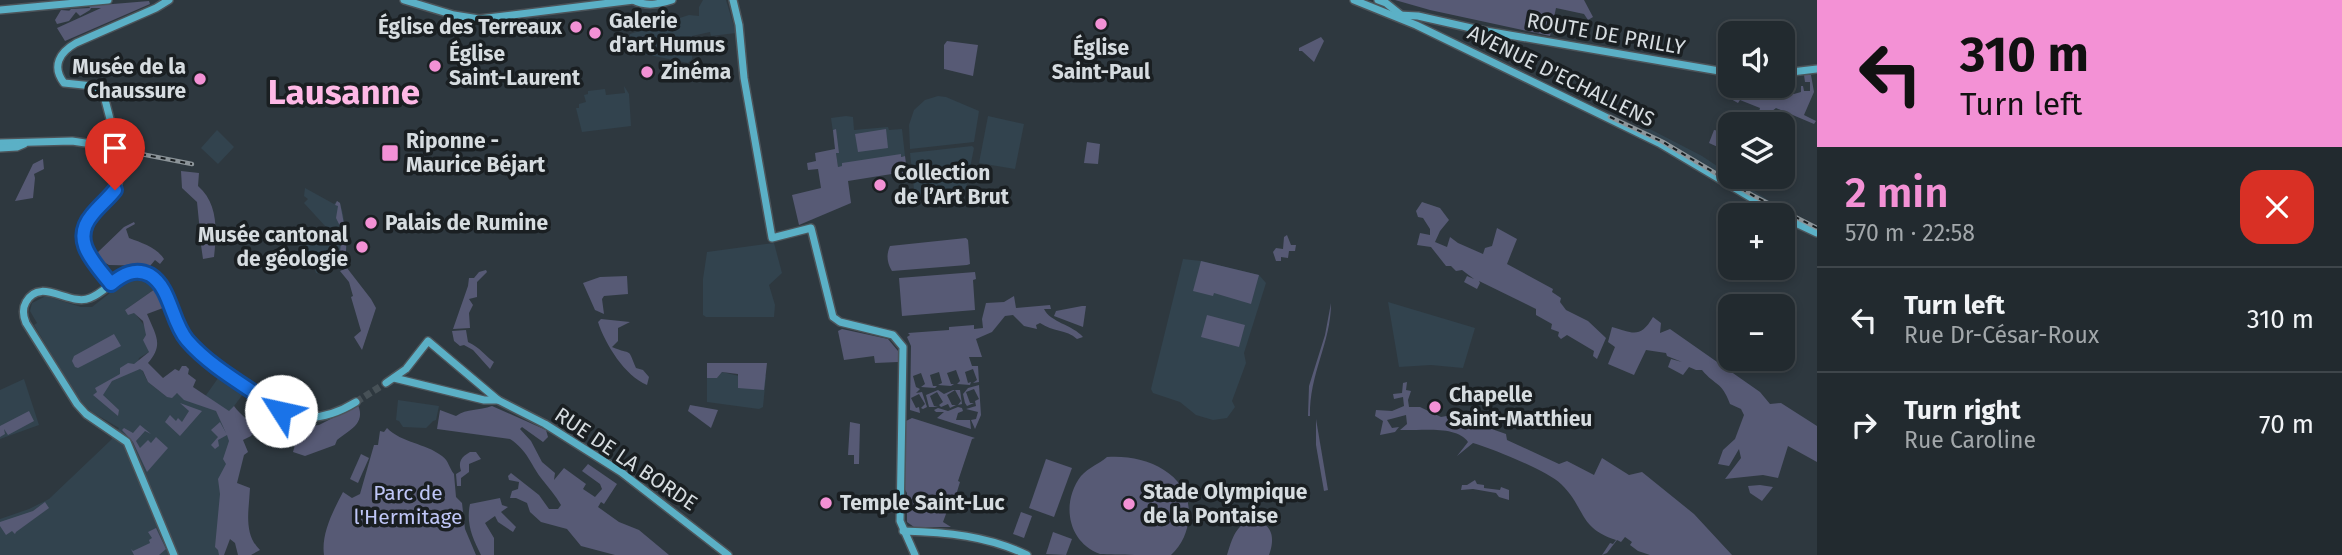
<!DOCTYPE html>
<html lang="en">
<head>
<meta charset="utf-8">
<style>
	:root { --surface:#222a2f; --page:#2e363b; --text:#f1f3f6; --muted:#a2a7aa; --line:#3f464b; --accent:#f391d5 }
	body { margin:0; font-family:"Fira Sans",sans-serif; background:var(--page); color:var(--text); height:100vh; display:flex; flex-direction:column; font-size:26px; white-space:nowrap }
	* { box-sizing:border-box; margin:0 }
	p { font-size:23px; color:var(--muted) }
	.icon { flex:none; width:38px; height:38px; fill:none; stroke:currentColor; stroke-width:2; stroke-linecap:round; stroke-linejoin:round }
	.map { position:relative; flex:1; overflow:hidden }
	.panel { display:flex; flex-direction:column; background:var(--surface); width:525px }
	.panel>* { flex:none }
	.banner { background:#f391d5; color:#111; overflow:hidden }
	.controls { position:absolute; left:1718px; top:21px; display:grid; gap:14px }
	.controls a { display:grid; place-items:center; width:77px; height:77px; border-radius:14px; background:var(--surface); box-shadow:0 4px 10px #0003,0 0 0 2px var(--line); font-size:35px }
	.pin { position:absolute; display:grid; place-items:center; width:60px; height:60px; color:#fff; margin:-72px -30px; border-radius:50% 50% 50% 0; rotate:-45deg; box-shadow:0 0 7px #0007 }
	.pin .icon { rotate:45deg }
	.me { position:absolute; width:77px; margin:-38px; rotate:305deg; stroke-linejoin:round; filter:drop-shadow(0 0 5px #0008) }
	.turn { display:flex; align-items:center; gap:24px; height:147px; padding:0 28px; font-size:32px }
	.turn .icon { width:91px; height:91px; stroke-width:2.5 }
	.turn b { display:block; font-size:49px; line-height:60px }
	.round { display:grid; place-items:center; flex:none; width:74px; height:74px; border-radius:21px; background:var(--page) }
	.head { display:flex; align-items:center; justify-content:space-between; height:119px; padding:0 28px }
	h1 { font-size:42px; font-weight:600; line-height:52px; color:var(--accent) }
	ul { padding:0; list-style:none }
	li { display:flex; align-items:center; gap:21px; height:105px; padding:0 28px; border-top:2px solid var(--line) }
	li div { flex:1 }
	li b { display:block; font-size:26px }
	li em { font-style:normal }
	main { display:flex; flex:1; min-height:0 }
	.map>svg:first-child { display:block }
	.built { fill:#32434e }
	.green { fill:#575a75 }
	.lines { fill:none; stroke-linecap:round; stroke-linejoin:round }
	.major-tunnel { stroke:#475157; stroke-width:7; stroke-dasharray:7 3.5; stroke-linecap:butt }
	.major-casing { stroke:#4c545a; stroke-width:10 }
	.major { stroke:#5bb0c6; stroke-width:7 }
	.rail-casing { stroke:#8c9499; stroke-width:4.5 }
	.rail { stroke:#1a1f22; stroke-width:2; stroke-dasharray:5; stroke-linecap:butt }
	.route-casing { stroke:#114b97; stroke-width:18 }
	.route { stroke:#1a73e8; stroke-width:12 }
	.poi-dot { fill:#f391d5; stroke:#1a1f22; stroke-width:2.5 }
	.labels { text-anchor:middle; stroke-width:7; stroke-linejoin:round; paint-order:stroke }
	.poi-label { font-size:21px; font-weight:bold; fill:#d6dce0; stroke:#1a1f22; text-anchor:start }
	.street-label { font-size:21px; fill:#d6dce0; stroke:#1a1f22 }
	.park-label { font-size:21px; fill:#bfc6f7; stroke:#1a1f22 }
	.town-label { font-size:35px; font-weight:bold; fill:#feb8e6; stroke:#1a1f22 }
</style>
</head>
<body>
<main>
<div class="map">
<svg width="1817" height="555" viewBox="0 0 1817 555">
	<rect width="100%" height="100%" fill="#2e383f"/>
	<g class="built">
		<polygon points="703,0 726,0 736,33 711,36 710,32 692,36 692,59 688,63 630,51 628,45 630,34 689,15 699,16 699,7"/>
		<polygon points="624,86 629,94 631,126 582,132 576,108 579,108 579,104 586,102 584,95 588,94 588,91 605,89 606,95 625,93"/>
		<polygon points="938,96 946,97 979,111 974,142 910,149 909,125 914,110 925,100"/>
		<polygon points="846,116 853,117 854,130 888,127 889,130 902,129 905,156 838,167 831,118"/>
		<polygon points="988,116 1024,124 1015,169 979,163"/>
		<polygon points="1644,126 1702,156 1777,206 1817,227 1817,230 1753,198 1642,133"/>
		<polygon points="217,130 234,147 218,164 201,148"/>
		<polygon points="972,146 974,148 965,193 915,198 910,153"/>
		<polygon points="305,188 334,204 337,201 340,203 343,214 347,245 344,265 322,274 316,273 303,237 326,227 304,203 308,199 304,196"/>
		<polygon points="774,243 782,273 769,285 775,305 774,317 706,317 703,315 703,279 707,252"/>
		<polygon points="1183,259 1201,261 1259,275 1266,283 1244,353 1246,363 1232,401 1235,407 1227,418 1213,420 1196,415 1180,402 1153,393 1151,389"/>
		<polygon points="132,280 145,281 155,289 125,310 134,312 146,328 149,352 139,358 138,362 148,382 167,397 177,393 204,398 221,374 246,390 223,421 231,438 220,553 219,555 0,555 0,519 29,509 49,499 111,440 119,428 92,412 79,400 34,325 37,323 30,311 32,303 46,296 81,307 92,307 124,282"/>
		<polygon points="1388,302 1475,328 1463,368 1431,365 1399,367"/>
		<polygon points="722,372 739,376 766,376 763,407 759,409 707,402 707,378 717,378"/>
		<polygon points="24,379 39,425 0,439 0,390"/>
		<polygon points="398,400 439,406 436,420 433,421 426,428 403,427 399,421 396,420"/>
	</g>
	<g class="green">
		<polygon points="1395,0 1584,0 1593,17 1588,20 1584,14 1556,8 1550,36 1430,10"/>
		<polygon points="149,1 150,4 65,41 57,28 101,8 91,8 90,10 80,16 76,12 69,21 57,24 55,20 61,10 73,11 69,11 71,9 90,8 89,6"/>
		<polygon points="643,36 648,51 632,50 632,40"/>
		<polygon points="1321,37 1324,41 1314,62 1302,51 1299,51 1299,48"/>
		<polygon points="947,41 978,45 973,76 944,69 944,45"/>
		<polygon points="1804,75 1811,75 1814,92 1804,115 1816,121 1814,124 1776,108 1767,115 1759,112 1760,108 1740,100 1738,103 1722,94 1744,96 1794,94 1801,92 1801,86 1803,86 1804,91 1810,91 1810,82 1805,82"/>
		<polygon points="836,129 839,153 836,153 838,167 842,166 842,163 901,154 901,157 905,156 908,179 900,180 898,173 848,181 851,203 799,225 792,195 821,188 818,169 808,170 807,163 816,161 815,153 835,149 833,130"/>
		<polygon points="886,129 888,148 858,152 855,134"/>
		<polygon points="1714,130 1731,133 1731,153 1709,143"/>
		<polygon points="1087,142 1100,144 1098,164 1084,163"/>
		<polygon points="43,159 44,169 34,174 35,178 33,198 15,201 33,164"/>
		<path d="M181,171L199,173L198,186C218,203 217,230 214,257L203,259L201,245L207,244L206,232H200L197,202L182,188Z"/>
		<path d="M337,201L340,203C344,224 349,244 344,265L334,269L339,264L342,230L336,218L338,206L335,205Z"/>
		<polygon points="1422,202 1440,208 1449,220 1440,231 1435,242 1447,247 1450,237 1458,243 1483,254 1485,248 1492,246 1497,228 1517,239 1507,264 1553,289 1552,292 1561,298 1560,302 1566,310 1588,321 1606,338 1597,359 1593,356 1594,351 1567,335 1561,339 1558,336 1559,332 1551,329 1552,324 1536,315 1536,309 1479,281 1480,283 1477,289 1464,282 1467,276 1474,279 1462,270 1456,271 1451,266 1446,266 1431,247 1417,245 1420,233 1430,235 1430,229 1423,218 1418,217 1416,211"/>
		<path d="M134,222L135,224L126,229L129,238C142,243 156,247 164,259L160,264L155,260L150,266L109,265L98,259L97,253L124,227Z"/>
		<polygon points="1287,235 1291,245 1296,245 1295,251 1289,251 1288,258 1281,257 1281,261 1276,261 1273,252 1276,248 1283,249 1284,237"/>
		<path d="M966,238L968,240L970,264L967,265L892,271C887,263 886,255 890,246Z"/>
		<polygon points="1201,261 1259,275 1251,304 1214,293 1213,296 1193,291"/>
		<polygon points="347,268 371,299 376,308 362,350 354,337 361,331 351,297 353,296 349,282 340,271"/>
		<polygon points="486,270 487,272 477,282 477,297 469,299 473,305 469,313 470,328 453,329 468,286 469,278 474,278 479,272"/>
		<polygon points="975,272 976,279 973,280 975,310 902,316 899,278"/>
		<polygon points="627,276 628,294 604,296 602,299 604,314 595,310 583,283 600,277"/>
		<path d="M155,289L163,308L147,314C156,336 164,344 148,363L163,378L175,369L179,371L182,366H186L189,369L188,374L196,380L193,387L229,411L234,406C241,416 250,420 255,430L251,436L243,440L248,452L244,455L237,483L250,488C249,510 243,534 260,550L251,555H238L235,543L230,539L224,555H219L218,550L215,547L220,494L218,479L226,464L223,459L229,441L227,435L218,440L219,446L215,449L211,445L218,437L211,430L220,422L226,433L216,411L184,400L177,393L172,398L167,397L148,382L143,371L140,369L112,381L103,395L119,410L118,416L93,395L97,392L95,388L120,374V368L128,363L134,364L149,352L143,340L146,335L143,321L134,313L128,315L125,310Z"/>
		<path d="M1014,296L1016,308L1050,305L1051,309H1044C1050,322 1073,325 1083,337L1077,339C1066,329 1053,332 1040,323L1036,325L1037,329L1024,326L1013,315L1005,316L992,332L976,339L982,357H969L972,366H978L979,382L973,383L977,380L973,369L965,372L968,383L971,382L970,385L957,384L960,381L956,370L947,373L951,384H954L951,386L938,385L942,383L939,372L930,375L933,386H937L935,388L921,387L925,384L921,373L913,376L916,387L920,389L916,393L922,392L927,407L923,409L921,408L925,404L919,394L911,398L916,408L919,407L920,413L910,410L911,346L907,337L910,335L908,333L949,330V327L974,325V329L983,328L982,319L986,303L1004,302Z"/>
		<path d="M1331,303C1331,343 1309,374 1310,416H1308L1309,386L1325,335Z"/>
		<polygon points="1082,306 1086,306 1083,327 1054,316 1056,311"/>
		<polygon points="1207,315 1245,325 1239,347 1201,337"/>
		<path d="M1653,317L1661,323L1660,333L1670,329L1760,392L1770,404L1781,403L1817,426V462L1788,446L1778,478L1763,475L1725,479L1741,458L1739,449L1729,466L1718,464L1723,450L1735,439L1744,415L1741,409L1730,404C1721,380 1716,387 1702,370H1696L1689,367L1683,375L1668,367L1671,359L1682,362L1667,356L1666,353L1646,350L1634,375L1608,364L1615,347L1608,342L1612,327C1633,333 1640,339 1653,317Z"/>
		<path d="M601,319L630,322L618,328V341L612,347C633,356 627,346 636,368L643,370L649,377L647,385C625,376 605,344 598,322Z"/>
		<polygon points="842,329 888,339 898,351 898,362 875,363 874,356 844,360 838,331"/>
		<path d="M466,330L468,342C482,349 483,354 494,362L490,369L473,350L464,345L460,346L454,341L452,331Z"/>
		<polygon points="114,334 121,346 78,368 75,367 72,361 74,356"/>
		<polygon points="707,363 767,363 764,390 738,388 738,374 722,372 717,378 707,378"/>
		<path d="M1407,382L1406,390L1411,391L1408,400L1409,407H1420L1441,417L1452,415L1506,434L1507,440L1559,464L1567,461L1594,475L1602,458L1629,475L1642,472L1694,514L1732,555H1650L1638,551L1630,545L1632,542L1625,537L1621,542L1617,540L1607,553L1602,555L1610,543L1613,544L1616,540C1578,528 1586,508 1561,484C1547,471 1494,449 1473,443L1457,456L1468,442C1457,425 1420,431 1400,430L1407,424L1406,415L1387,420L1392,428L1399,427L1395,432L1380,435L1383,421L1375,416L1376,410L1392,411L1404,406L1403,397L1394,399L1393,394L1402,393L1403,383Z"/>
		<polygon points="979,385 981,415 975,429 971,420 976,419 978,412 966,409 976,406 975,401 979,399 974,389 966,392 970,403 974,403 967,406 965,403 963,394 968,388"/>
		<polygon points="938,390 944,394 953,390 960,390 962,404 958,405 961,401 955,390 947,395 952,405 956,405 950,408 948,404 941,407 939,405 943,402 937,392 930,396 934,406 938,407 929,407 926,395"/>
		<polygon points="180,403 202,411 180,436 165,422 170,415 176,421 178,418 182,422 189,411"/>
		<path d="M358,405C366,424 349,430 337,440L335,445L305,456L293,452L300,427L319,425Z"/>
		<polygon points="690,405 718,410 711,428 688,411"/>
		<path d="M492,406L546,430L548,437L543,442L522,427L520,429L531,441L542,462L555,473L554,480L564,468L586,484L583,489L595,497L602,489L600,484L582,471L588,464L617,484L604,504L601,502L598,507L619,522L639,530L669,555H615L581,546L567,529L541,522L530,512L527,503L516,498H510L512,491L518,489L519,482L509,480L508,476L511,473L539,495L549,509H558L561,505C556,496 548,487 541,478C530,463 527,450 510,439L437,429L440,410L456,416C467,408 479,411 492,406Z"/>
		<polygon points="958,407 962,408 963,411 958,413 956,420 970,420 971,429 937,418 944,412 936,412 934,410 938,408 948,411"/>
		<polygon points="29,411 34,421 8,435 4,429 5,434 0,437 0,426"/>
		<polygon points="912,418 975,438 972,439 958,481 960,482 956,495 953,495 943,522 951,527 914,527 907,522 907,493 904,488 906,421"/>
		<polygon points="1316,419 1328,490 1324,491 1316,445"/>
		<polygon points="850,422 860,424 859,464 854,464 854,455 848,455"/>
		<polygon points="140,425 151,434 145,431 136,441 140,448 148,440 151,443 156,437 168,448 147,472 133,442 122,430 124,428 133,433"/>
		<path d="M387,428C402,443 425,443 442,456C449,461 449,468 454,474L456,497L462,503L465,529L476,555H324C321,534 333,511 343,492L352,498L360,494L374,445H378L380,431L384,432Z"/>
		<path d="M470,452H476L481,459L469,464V472L461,478V486H457L456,474L461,471C458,462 461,457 470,452Z"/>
		<polygon points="361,454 369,458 358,483 350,479"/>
		<path d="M1107,457C1145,454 1191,473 1189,516C1188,531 1182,545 1171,555C1154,555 1115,555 1100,554C1067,542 1061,502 1081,476C1089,467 1099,464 1107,457Z"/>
		<polygon points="1046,459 1072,468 1054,517 1029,508"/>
		<polygon points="1475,480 1477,484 1484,485 1484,488 1500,490 1501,487 1509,490 1509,500 1499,497 1496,493 1473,489 1461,490 1462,485 1467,485"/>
		<polygon points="1760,485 1773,487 1762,501 1750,493 1748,486"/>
		<path d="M500,498L502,505L508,507L501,512L516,527L513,532L498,522L495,516L485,523L494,538V555H481C472,537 466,523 470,504Z"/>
		<polygon points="45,502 49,508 16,532 15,534 12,531 6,535 0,526 0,522 33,511"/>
		<polygon points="1021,512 1032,516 1024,538 1013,534"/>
		<path d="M1255,520C1273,524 1275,539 1269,555H1227C1232,539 1236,522 1255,520Z"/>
		<polygon points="156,528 166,549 159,555 134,555 131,549 133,551 150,543 149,540 152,538 148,532"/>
		<polygon points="1053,532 1072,539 1066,555 1046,554"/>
	</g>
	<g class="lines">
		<polyline class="major-tunnel" points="356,402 386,383"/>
		<defs>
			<g id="major">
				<polyline points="404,0 454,15 479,19 634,0"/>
				<path d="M633,0C646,7 659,4 672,0"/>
				<polyline points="733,0 739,25 744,78 772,238 811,228 833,317 840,322 893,335 903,347 900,521 915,555"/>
				<polyline points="1354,0 1416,25 1659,143 1780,215"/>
				<polyline points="1378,0 1386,3 1401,15"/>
				<polyline points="0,10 108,0"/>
				<polyline points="1398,15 1418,16 1480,30 1731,73"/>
				<polyline points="1783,73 1817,69"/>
				<polyline points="0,143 72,141 119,148"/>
				<polyline points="0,148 17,147 24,144"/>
				<polyline points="1783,217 1817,233"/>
				<path d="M111,284L86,252L83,238L89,218L110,197L118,184L122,158L116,142L103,92L93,86L64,83C51,66 60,52 76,43L156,8L169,0"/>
				<polyline points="394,378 484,400 498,400"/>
				<polyline points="386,383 406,369 428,341 498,400 545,424 621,472 728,555"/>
				<path d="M903,531C946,532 988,536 1027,555"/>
				<path d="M174,555L127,442L86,414L77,404L26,323C23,316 22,309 26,302C40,276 70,307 90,298C110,291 126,260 151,276C171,290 171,322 187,340C213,369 255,392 286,414C311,422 335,415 356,402"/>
			</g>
		</defs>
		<use href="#major" class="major-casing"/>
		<use href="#major" class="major"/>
		<defs>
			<g id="rail">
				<polyline points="1610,117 1663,142 1752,195 1817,228"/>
				<polyline points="141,154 192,164"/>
			</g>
		</defs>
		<use href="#rail" class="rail-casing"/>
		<use href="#rail" class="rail"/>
	</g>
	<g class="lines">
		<defs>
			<path id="route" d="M115,190C108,199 99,206 92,215C70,241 95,263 111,284C122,275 135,267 150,275C171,288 171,321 187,340C212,369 250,388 281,411"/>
		</defs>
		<use href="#route" class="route-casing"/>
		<use href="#route" class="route"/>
	</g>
	<g class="poi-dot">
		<circle cx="1101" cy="24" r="7"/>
		<circle cx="576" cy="27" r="7"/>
		<circle cx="595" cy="33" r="7"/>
		<circle cx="435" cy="66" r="7"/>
		<circle cx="647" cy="72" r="7"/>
		<circle cx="200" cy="79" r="7"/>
		<rect x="381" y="144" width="18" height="18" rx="3.5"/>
		<circle cx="880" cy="185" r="7"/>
		<circle cx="371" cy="223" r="7"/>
		<circle cx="362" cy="247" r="7"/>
		<circle cx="1435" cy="407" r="7"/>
		<circle cx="826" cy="503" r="7"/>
		<circle cx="1129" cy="504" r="7"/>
	</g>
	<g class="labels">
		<g class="poi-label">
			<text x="609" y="28">Galerie<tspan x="609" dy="24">d'art Humus</tspan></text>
			<text x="562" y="34" text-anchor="end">Église des Terreaux</text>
			<text x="1101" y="55" text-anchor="middle">Église<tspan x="1101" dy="24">Saint-Paul</tspan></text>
			<text x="449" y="61">Église<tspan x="449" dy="24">Saint-Laurent</tspan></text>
			<text x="186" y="74" text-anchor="end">Musée de la<tspan x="186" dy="24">Chaussure</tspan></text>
			<text x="661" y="79">Zinéma</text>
			<text x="406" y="148">Riponne -<tspan x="406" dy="24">Maurice Béjart</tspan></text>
			<text x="894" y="180">Collection<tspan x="894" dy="24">de l’Art Brut</tspan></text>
			<text x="385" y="230">Palais de Rumine</text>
			<text x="348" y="242" text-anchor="end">Musée cantonal<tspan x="348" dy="24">de géologie</tspan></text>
			<text x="1449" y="402">Chapelle<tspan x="1449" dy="24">Saint-Matthieu</tspan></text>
			<text x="1143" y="499">Stade Olympique<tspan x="1143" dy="24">de la Pontaise</tspan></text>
			<text x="840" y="510">Temple Saint-Luc</text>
		</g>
		<g class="street-label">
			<text transform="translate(1606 34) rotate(10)" y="7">ROUTE DE PRILLY</text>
			<text transform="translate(1561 76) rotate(26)" y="7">AVENUE D'ECHALLENS</text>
			<text transform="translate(626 459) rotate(34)" y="7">RUE DE LA BORDE</text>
		</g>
		<g class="park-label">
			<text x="408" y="500">Parc de<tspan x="408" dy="24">l'Hermitage</tspan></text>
		</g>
		<g class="town-label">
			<text x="344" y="104">Lausanne</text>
		</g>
	</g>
</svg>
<div class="controls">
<a><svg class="icon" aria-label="sound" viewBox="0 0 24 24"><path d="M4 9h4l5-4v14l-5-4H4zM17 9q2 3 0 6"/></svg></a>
<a><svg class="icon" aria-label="layers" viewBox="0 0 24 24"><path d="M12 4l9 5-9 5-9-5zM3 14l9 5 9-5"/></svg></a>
<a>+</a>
<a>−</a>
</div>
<div class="pin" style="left:115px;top:190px;background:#d93025"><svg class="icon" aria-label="arrive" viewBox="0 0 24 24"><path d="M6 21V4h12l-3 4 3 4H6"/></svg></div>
<svg class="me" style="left:281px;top:411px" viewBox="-20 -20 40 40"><circle r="19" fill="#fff"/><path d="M0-13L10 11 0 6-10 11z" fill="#1a73e8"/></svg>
</div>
<section class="panel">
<div class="banner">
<div class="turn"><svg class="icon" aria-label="left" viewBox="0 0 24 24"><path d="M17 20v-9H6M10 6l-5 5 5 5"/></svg><div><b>310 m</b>Turn left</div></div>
</div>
<div class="head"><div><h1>2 min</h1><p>570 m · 22:58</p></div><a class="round" style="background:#d93025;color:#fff"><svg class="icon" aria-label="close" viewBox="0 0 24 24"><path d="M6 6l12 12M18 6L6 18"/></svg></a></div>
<ul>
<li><svg class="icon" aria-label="left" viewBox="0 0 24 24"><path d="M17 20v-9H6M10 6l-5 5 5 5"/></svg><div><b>Turn left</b><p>Rue Dr-César-Roux</p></div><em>310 m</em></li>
<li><svg class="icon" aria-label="right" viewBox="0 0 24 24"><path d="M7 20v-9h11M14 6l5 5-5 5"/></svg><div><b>Turn right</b><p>Rue Caroline</p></div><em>70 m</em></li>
</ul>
</section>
</main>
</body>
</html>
